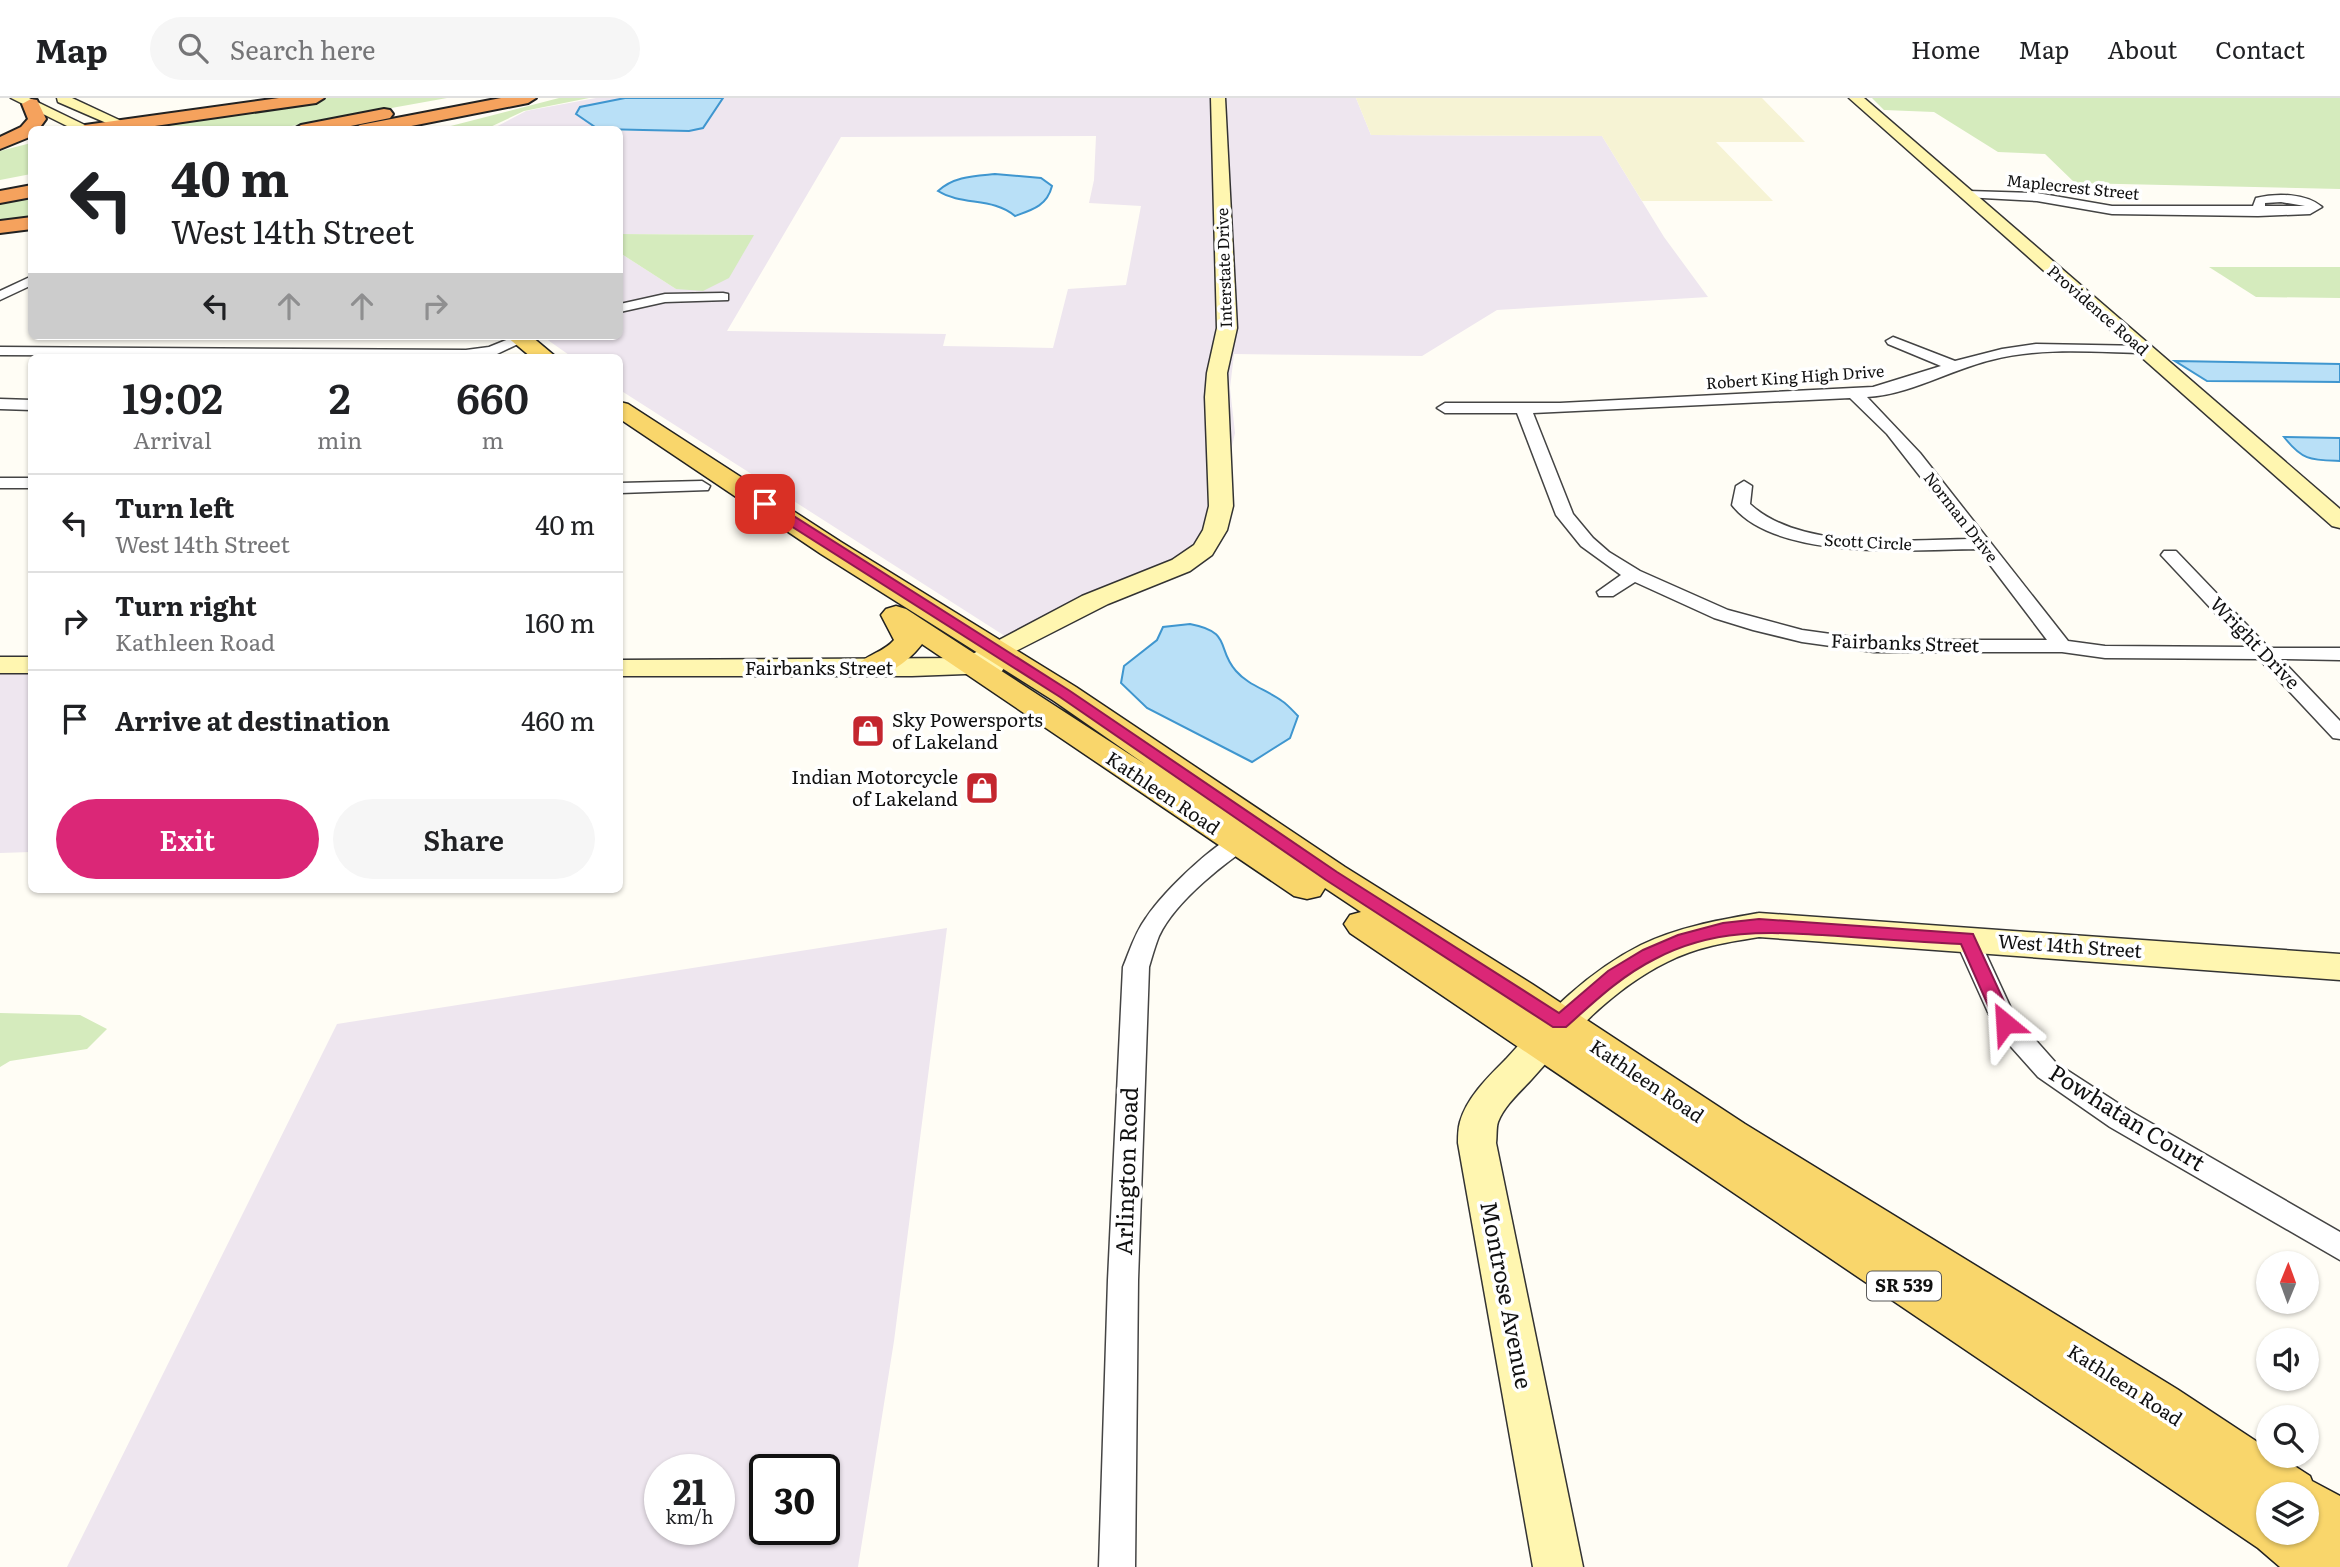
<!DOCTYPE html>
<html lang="en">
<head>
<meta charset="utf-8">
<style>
	:root { --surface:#fff; --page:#f6f6f6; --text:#202124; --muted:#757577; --line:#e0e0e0; --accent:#db2777 }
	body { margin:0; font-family:Literata,serif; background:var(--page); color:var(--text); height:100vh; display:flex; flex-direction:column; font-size:26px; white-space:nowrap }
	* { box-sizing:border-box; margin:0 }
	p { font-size:23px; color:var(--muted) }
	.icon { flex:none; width:38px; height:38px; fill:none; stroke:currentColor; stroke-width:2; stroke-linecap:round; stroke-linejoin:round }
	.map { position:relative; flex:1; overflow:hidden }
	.panel { position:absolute; left:28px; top:256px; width:595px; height:539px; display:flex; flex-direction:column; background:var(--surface); border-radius:10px; box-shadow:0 2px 5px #0004 }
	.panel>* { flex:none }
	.banner { position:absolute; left:28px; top:28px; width:595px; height:214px; border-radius:10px; box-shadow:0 2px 5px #0004; background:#fff; color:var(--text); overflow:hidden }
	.needle { width:46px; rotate:1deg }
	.tools { position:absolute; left:2256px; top:1153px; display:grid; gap:14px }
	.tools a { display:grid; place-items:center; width:63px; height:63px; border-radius:50%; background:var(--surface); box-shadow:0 2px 5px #0004; font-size:35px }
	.speed { position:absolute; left:644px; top:1356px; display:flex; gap:14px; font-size:35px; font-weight:700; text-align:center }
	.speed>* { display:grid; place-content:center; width:91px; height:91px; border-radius:50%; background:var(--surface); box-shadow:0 2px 5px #0004; line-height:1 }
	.speed small { font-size:18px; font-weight:400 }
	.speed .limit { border:4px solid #111; border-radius:10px; background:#fff; color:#111 }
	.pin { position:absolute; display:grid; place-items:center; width:60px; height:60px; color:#fff; margin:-30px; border-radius:14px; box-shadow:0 4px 10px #0006 }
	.me { position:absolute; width:77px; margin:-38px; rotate:333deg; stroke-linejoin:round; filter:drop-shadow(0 0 5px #0008) }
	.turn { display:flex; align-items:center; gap:24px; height:147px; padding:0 28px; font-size:32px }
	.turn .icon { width:91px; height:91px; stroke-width:2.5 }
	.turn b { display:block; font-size:49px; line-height:60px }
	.lanes { display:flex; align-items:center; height:66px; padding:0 28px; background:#0003; justify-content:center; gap:35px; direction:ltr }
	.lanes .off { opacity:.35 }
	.eta { display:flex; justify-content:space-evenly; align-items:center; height:119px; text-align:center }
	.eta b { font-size:42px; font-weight:600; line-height:49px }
	.action { display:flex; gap:14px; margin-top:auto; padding:14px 28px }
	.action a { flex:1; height:80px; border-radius:42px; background:var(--accent); color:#fff; font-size:28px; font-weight:600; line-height:80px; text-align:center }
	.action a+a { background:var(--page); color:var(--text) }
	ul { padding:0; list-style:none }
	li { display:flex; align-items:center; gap:21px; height:98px; padding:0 28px; border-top:2px solid var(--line) }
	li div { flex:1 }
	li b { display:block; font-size:26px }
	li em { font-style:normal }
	header { display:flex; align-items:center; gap:42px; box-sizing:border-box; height:98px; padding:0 35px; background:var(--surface); border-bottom:2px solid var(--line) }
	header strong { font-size:33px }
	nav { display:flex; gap:38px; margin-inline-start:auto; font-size:24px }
	.search { width:490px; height:63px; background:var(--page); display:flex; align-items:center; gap:18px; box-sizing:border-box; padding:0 24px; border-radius:38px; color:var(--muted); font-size:26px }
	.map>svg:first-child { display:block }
	.industrial { fill:#eee6ef; fill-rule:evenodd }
	.farmland { fill:#f6f3d4 }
	.green { fill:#d5ebbd }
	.water { fill:#b9e0f7; stroke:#3f96cf; stroke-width:2 }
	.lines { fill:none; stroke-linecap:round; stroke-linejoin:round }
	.street-casing { stroke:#444; stroke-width:3 }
	.secondary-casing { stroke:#333; stroke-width:3 }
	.primary-casing { stroke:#222; stroke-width:3 }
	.highway-casing { stroke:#222; stroke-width:4 }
	.street { fill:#fff; fill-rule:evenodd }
	.secondary { fill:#fff6b0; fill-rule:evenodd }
	.primary { fill:#f9d66b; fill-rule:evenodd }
	.highway { fill:#f5a25d; fill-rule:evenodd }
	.route { fill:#db2777; stroke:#8e194d; stroke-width:2 }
	.labels { text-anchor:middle; stroke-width:7; stroke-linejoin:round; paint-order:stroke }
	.far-street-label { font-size:16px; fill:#111; stroke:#fff }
	.shield { fill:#fff; stroke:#585858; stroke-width:2 }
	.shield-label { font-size:18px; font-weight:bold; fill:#111 }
	.street-label { font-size:19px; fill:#111; stroke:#fff }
	.poi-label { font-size:19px; fill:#111; stroke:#fff; text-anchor:start }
	.near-street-label { font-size:23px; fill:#111; stroke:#fff }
</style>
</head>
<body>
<header>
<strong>Map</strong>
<div class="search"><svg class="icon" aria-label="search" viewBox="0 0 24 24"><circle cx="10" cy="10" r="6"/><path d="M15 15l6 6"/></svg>Search here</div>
<nav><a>Home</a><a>Map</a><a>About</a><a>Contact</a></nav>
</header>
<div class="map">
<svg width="2340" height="1469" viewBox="0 0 2340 1469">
	<rect width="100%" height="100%" fill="#fffdf5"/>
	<g class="industrial">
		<polygon points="596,0 625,0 580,9 576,16 598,31 490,32 526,13"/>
		<path d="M723,0H1214L1221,230L1214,408L1198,448L1173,466L1008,540L620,292V259H572L542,238H620V213L651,204L727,202L730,197L682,196L648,200L620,208V155L676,191L754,137L620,136V33H689L703,30ZM1096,38L1094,82L1089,105L1141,108L1126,187L1068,191L1053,250L943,248L946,236L727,233L841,39Z"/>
		<polygon points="1222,0 1356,0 1371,37 1602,38 1664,139 1708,199 1497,212 1422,258 1234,256 1230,290 1235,335 1226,374"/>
		<polygon points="0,573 31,573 31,754 0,755"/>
		<path d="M947,830L894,1243L858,1469H67L337,926ZM719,1372V1432H660V1372ZM765,1372H824V1432H765Z"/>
	</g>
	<polygon class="farmland" points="1356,0 1762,0 1805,44 1716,44 1773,103 1642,103 1602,38 1371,37"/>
	<g class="green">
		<polygon points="325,0 447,0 275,31 149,32 136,26"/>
		<polygon points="559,0 589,0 524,13 486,31 439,31"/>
		<polygon points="1872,0 2340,0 2340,91 2075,85 2045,56 1998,54 1934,14 1884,12"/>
		<polygon points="31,45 31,76 0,82 0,53"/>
		<polygon points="31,96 31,121 0,126 0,102"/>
		<polygon points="620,136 754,137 729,180 703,193 676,191 620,155"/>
		<polygon points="2209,169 2340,169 2340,200 2256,199"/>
		<polygon points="0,915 80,917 107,931 87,951 10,963 0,969"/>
	</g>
	<g class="water">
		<polygon points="625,0 723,0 703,30 689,33 598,31 576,16 580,9"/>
		<path d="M995,76L1041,80L1052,88C1047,108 1032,112 1015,118C993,99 962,108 938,93C954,78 975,78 995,76Z"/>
		<polygon points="2175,263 2340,266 2340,284 2207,283"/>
		<path d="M2284,339L2340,340V363C2311,362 2303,363 2284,339Z"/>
		<path d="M1190,526C1233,534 1216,551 1236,573C1248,587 1267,592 1282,603C1288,607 1293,613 1298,618L1290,640L1252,664L1147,610L1121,585L1124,568L1157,542L1163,529Z"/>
	</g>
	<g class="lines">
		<defs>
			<g id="street">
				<path d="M1968,93L2037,95L2112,108H2253L2256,100C2276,95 2306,95 2322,109L2310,116L2258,118L2112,116L2037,103L1964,99L1962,97ZM2281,104L2305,108H2265V105Z"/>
				<polygon points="32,178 32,187 0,202 0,193"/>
				<polygon points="723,195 728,196 728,202 665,204 620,214 620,206 665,196"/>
				<polygon points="516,238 535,238 497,256 478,259 0,257 0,249 466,252 489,249"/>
				<path d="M1893,239L1955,263L2002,251L2036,246L2147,248L2149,251L2147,254L2142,255C2092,254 2041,249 1991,262C1950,272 1909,297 1867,299L1920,355L2068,543L2105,548L2247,549L2161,457L2164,453H2176L2269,550H2340V562L2281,561L2340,623V641L2333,640L2259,561L2105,560L2062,554H1874L1802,544L1753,532L1714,520L1635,484L1613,498H1599L1597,494L1621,477L1581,448L1556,417L1517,315H1445L1437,310L1445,305H1560L1873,289L1941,268L1888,246L1886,243ZM1850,300L1887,336L1969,441C1904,442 1801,453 1750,406L1752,388L1744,383L1736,388L1732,407C1775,463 1913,452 1978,451L2047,542H1874L1802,532L1728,512L1640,473L1609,454L1593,440L1573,416L1533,315Z"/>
				<polygon points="0,301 32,302 32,312 0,311"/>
				<rect x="0" y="380" width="32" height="10"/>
				<polygon points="702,383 710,388 708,392 620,395 620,385"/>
				<path d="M1252,729L1260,731L1263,736L1260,741C1227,763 1176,802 1159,838C1155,848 1152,859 1149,869L1138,1182L1135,1469H1099L1108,1182L1123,869C1130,852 1135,835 1146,820C1164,793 1221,737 1252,729Z"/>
				<polygon points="1967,832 1976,835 1979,841 2015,919 2056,965 2130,1013 2340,1134 2340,1162 2110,1029 2038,979 1996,932 1955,841 1958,835"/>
			</g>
			<g id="secondary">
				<polygon points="11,0 29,0 93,31 75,32"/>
				<polygon points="57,0 72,0 130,27 123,31 118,30 58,4"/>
				<polygon points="1211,0 1225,0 1237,230 1227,275 1233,408 1227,432 1212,457 1190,473 1108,506 1010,556 1001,561 1006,567 1002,573 992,575 912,578 620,578 620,562 965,560 1082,498 1172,462 1194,447 1203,432 1209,408 1205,299 1207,275 1217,230"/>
				<polygon points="1849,0 1864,0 2340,411 2340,430 2332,428"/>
				<rect x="0" y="559" width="32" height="16"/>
				<path d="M1759,815L2340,856V882L1759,839C1727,844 1696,849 1667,864C1612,891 1571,937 1531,982C1520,994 1504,1008 1498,1024C1496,1030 1497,1038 1496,1045L1583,1469H1533L1458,1045C1458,1038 1458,1031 1460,1024C1467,999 1489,978 1507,960C1547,916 1587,874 1641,847C1678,829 1719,822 1759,815Z"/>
			</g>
			<g id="primary">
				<polygon points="506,238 531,238 556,259 531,259"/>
				<path d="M620,304L628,306L841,444L1076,589L1345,769L1532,886L1745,1026L2177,1291L2268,1351V1358H2279L2310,1378L2312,1383L2340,1398V1469H2280L2258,1450L1350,835L1344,826L1350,817L1361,814L1325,790L1320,798L1307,801L1294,798L922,546C907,565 884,583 859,576L855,570C864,557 883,555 894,542L881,517L886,511L896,508L906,511L1146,667L1054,603L821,456L620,321ZM2268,1396H2306V1435H2268Z"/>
			</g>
			<g id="highway">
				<polygon points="279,0 324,0 316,5 127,32 76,32 85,27"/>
				<polygon points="501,0 536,0 528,5 391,32 351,32 360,27"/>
				<polygon points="31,1 37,2 46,21 38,32 32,32 32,38 0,51 0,39 21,29 28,21 22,6"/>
				<polygon points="384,11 390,12 393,16 390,20 331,32 292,32 301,27"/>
				<polygon points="32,87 32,99 0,105 0,93"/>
				<polygon points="32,119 32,131 0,135 0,123"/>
			</g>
		</defs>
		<use href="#street" class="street-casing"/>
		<use href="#secondary" class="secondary-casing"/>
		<use href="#primary" class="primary-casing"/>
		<use href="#highway" class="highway-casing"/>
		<use href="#street" class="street"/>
		<use href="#secondary" class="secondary"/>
		<use href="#primary" class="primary"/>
		<use href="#highway" class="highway"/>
	</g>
	<path class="route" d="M761,403H770L1070,593L1337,774L1559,915L1608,873L1643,852L1678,837L1723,825L1759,821L1973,836L2014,925L2011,930H1998L1961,846C1920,844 1879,841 1838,838C1772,834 1716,829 1655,861C1621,878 1594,904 1566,929H1553L1326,782L1060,599L761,409Z"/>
	<defs>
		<symbol id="shop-square" viewBox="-11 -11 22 22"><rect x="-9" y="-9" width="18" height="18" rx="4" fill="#c4262e" stroke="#fff"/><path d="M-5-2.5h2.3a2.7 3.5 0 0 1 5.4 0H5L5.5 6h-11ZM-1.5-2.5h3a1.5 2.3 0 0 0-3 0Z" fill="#fff"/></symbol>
	</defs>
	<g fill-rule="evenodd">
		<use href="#shop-square" x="849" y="614" width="38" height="38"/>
		<use href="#shop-square" x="963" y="671" width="38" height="38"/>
	</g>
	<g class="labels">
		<g class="far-street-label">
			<text transform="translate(2073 89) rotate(6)" y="6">Maplecrest Street</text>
			<text transform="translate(1224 170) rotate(-92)" y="6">Interstate Drive</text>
			<text transform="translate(2098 212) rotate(41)" y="6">Providence Road</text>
			<text transform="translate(1795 279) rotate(-4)" y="6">Robert King High Drive</text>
			<text transform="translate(1961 419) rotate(52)" y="6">Norman Drive</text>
			<text transform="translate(1868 444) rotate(3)" y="6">Scott Circle</text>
		</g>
		<rect class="shield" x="1867" y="1173.5" width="74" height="29" rx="5"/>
		<g class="shield-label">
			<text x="1904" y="1194">SR 539</text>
		</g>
		<g class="street-label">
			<text transform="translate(1905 545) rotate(2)" y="7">Fairbanks Street</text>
			<text transform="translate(2255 545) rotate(46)" y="7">Wright Drive</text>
			<text x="819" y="577">Fairbanks Street</text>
			<text transform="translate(1163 695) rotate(34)" y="7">Kathleen Road</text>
			<text transform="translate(2070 848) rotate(4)" y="7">West 14th Street</text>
			<text transform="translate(1647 983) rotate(34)" y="7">Kathleen Road</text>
			<text transform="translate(2125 1287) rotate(33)" y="7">Kathleen Road</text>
		</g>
		<g class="poi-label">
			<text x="892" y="629">Sky Powersports<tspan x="892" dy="22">of Lakeland</tspan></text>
			<text x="958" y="686" text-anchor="end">Indian Motorcycle<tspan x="958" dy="22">of Lakeland</tspan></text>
		</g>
		<g class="near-street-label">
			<text transform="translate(2127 1020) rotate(32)" y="8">Powhatan Court</text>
			<text transform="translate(1127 1073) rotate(-88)" y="8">Arlington Road</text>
			<text transform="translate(1506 1197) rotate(79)" y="8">Montrose Avenue</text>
		</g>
	</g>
</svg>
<div class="tools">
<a><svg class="needle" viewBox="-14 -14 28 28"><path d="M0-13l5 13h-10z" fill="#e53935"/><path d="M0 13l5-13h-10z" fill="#757577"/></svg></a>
<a><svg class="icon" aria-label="sound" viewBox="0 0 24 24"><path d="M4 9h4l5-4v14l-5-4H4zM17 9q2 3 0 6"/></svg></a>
<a><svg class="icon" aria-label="search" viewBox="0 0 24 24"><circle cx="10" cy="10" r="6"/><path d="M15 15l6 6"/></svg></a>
<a><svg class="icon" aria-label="layers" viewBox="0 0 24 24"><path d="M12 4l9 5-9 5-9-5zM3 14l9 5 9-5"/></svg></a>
</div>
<div class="speed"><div>21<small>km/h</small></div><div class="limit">30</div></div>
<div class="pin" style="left:765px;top:406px;background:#d93025"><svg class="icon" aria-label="arrive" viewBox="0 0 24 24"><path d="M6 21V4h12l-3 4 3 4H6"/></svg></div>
<svg class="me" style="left:2005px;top:925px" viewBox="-20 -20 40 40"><path d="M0-17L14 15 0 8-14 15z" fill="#db2777" stroke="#fff" stroke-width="4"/></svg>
<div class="banner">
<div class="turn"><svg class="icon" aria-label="left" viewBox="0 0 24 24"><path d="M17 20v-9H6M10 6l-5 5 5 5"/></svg><div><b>40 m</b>West 14th Street</div></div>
<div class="lanes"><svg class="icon" aria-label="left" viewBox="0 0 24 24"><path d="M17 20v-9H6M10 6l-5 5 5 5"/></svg><svg class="icon off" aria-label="ahead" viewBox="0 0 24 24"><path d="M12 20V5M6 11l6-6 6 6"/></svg><svg class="icon off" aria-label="ahead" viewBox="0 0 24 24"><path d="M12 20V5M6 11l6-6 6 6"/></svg><svg class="icon off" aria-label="right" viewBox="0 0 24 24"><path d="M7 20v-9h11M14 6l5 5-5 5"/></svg></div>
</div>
<section class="panel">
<div class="eta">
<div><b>19:02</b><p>Arrival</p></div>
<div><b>2</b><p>min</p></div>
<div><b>660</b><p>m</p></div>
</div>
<ul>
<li><svg class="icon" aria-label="left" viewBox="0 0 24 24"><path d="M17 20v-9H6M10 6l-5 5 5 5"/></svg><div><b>Turn left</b><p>West 14th Street</p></div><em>40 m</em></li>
<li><svg class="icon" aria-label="right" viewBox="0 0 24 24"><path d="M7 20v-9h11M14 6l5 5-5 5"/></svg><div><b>Turn right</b><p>Kathleen Road</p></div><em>160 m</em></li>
<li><svg class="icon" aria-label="arrive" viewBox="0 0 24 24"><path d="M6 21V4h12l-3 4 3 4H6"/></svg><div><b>Arrive at destination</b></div><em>460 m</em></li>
</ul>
<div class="action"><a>Exit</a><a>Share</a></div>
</section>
</div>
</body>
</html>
